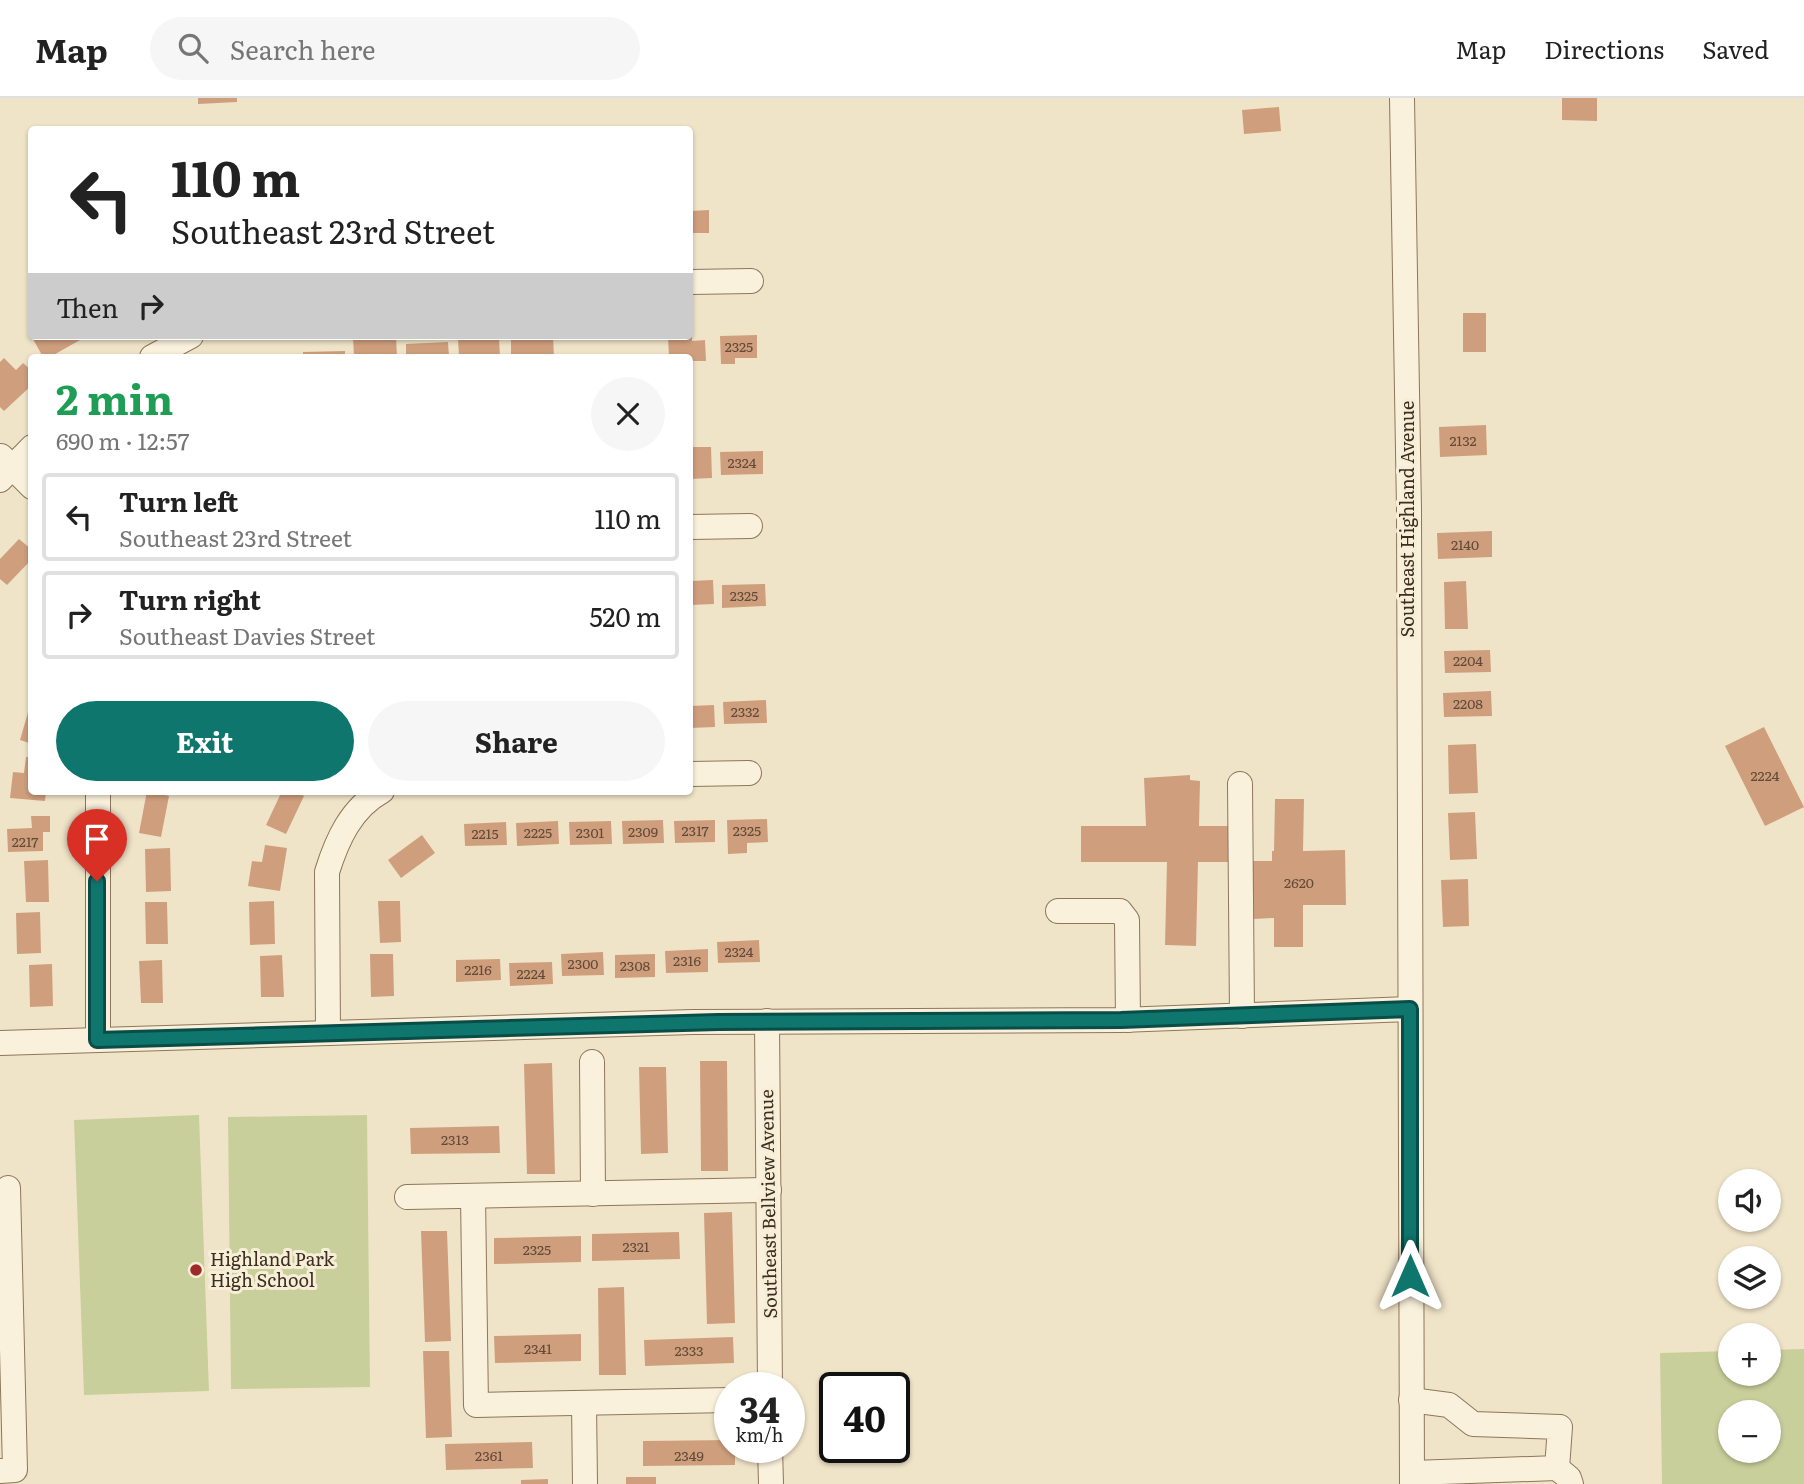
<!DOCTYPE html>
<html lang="en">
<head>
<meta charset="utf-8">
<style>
	:root { --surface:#fff; --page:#f6f6f6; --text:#222; --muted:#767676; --line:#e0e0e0; --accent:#0f766e }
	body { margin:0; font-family:Literata,serif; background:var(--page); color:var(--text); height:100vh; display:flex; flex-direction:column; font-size:26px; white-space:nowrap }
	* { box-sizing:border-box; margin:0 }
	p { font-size:23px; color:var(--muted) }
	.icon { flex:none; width:38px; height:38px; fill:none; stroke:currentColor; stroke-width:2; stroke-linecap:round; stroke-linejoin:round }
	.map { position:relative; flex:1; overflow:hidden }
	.side { position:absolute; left:28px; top:256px; width:665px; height:441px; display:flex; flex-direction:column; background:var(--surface); border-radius:7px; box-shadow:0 2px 5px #0004 }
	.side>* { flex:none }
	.hud { position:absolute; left:28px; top:28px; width:665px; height:214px; border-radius:7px; box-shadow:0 2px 5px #0004; background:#fff; color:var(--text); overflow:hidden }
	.controls { position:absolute; left:1718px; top:1071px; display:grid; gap:14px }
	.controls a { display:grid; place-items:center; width:63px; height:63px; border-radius:50%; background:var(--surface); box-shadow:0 2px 5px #0004; font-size:35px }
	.speed { position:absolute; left:714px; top:1274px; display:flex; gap:14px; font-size:35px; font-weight:700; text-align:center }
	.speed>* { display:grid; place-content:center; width:91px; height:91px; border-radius:50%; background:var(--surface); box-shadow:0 2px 5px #0004; line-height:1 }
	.speed small { font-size:18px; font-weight:400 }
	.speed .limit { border:4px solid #111; border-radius:10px; background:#fff; color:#111 }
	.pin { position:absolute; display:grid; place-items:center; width:60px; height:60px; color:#fff; margin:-72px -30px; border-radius:50% 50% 50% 0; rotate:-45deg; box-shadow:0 0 7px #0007 }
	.pin .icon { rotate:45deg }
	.me { position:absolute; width:77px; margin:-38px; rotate:0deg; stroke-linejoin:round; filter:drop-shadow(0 0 5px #0008) }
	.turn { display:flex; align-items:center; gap:24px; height:147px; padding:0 28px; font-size:32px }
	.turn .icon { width:91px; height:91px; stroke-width:2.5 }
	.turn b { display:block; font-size:49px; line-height:60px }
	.then { display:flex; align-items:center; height:66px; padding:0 28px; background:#0003; gap:14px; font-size:26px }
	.round { display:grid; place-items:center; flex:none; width:74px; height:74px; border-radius:37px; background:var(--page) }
	.summary { display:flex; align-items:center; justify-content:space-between; height:119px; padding:0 28px }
	h1 { font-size:42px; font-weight:700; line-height:52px; color:#1e9e55 }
	.primary-button { display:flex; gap:14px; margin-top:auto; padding:14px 28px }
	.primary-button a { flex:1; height:80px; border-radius:42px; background:var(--accent); color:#fff; font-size:28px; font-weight:700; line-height:80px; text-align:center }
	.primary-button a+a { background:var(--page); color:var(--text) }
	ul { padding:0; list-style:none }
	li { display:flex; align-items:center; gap:21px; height:88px; margin:0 14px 10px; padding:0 14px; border:4px solid var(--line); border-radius:7px }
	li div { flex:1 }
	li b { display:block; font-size:26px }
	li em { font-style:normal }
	header { display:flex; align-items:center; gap:42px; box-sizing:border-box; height:98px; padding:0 35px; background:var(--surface); border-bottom:2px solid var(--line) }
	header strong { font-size:33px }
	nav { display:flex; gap:38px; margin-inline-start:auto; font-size:24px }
	.search { width:490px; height:63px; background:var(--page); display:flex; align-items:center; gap:18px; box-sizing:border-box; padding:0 24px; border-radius:38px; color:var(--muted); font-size:26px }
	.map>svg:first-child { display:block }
	.green { fill:#c9cf9b; fill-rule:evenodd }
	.building { fill:#cf9f7d }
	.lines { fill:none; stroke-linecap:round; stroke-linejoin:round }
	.minor-casing { stroke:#8d765c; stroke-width:26 }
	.minor { stroke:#faf1dc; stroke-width:24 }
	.route-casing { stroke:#0a4d48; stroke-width:18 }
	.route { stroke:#0f766e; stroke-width:12 }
	.poi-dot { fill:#9e2a2b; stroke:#f7eed8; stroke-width:2.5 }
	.labels { text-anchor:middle; stroke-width:6; stroke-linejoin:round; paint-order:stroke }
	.number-label { font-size:14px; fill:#624a37 }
	.street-label { font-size:18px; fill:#3d2e20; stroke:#f7eed8 }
	.poi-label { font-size:18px; fill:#3d2e20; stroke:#f7eed8; text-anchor:start }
</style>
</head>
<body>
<header>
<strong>Map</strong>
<div class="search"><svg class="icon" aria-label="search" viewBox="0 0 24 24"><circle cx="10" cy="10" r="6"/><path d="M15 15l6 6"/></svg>Search here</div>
<nav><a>Map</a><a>Directions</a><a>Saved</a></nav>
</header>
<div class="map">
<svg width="1804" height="1386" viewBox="0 0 1804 1386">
	<rect width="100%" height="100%" fill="#f0e4c8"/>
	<g class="green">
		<polygon points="199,1017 209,1293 84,1297 74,1022"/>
		<polygon points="367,1017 370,1289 231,1291 228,1019"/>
		<path d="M1804,1251V1386H1662L1660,1255L1731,1253V1276H1769V1252ZM1731,1314H1769V1353H1731Z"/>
	</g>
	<g class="building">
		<polygon points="198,0 237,0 237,4 198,6"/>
		<polygon points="1562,0 1597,0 1597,23 1562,22"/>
		<polygon points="1279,9 1281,33 1244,36 1242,12"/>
		<polygon points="709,112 709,135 690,135 690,113"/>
		<rect x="1463" y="215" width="23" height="39"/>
		<polygon points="32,230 32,238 78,238 80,242 50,259 43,259 28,232"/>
		<polygon points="757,237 757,260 735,260 735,266 721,266 720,238"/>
		<polygon points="374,238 396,238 397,259 354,259 353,239"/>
		<polygon points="511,238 553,238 554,259 511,259"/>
		<polygon points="692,238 692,243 705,242 706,263 690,263 690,259 669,259 668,239"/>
		<polygon points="499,240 500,259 459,259 458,241"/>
		<polygon points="448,244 449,259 406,259 406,246"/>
		<polygon points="345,253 345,259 303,259 303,254"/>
		<polygon points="4,260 16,272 23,265 32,273 32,287 4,313 0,309 0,264"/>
		<polygon points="1486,327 1487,357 1440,359 1439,329"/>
		<polygon points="690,349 711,349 712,380 690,381"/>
		<polygon points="763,353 763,376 721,377 720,354"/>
		<polygon points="1492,433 1492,459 1438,461 1437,435"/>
		<polygon points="19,441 32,452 32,461 7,487 0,481 0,461"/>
		<polygon points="713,482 714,506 690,507 690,483"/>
		<polygon points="1466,483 1468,531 1445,531 1444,484"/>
		<polygon points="765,486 766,508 722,510 722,487"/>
		<polygon points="1490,552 1491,574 1445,575 1444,553"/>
		<polygon points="1491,593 1492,618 1444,619 1443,595"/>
		<polygon points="766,602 767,625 724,626 723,604"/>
		<polygon points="714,607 715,629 690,630 690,608"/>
		<polygon points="29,611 32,611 32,646 20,642"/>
		<polygon points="1764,629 1804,709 1765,728 1725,648"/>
		<polygon points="1476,646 1478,695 1449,696 1448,647"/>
		<polygon points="26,659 32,659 32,693 46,693 45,703 10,700 13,674 24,675"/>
		<polygon points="1190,677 1190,682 1200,683 1199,728 1235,728 1235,764 1198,764 1196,848 1165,847 1167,764 1081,764 1081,728 1146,728 1144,680"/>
		<polygon points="147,693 169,698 161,739 139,735"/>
		<polygon points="282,693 293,693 304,698 286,736 266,727"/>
		<polygon points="1275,701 1304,701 1303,753 1345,752 1346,807 1303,807 1303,849 1274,849 1274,820 1254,821 1252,763 1272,763 1272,753 1274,753"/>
		<polygon points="1475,714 1477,761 1450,762 1448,715"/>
		<polygon points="31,718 50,718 50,734 43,734 43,753 8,754 7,731 32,730"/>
		<polygon points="767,721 768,744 747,745 747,755 728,756 727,722"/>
		<polygon points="663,722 664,745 623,746 622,723"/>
		<polygon points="715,722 715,744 675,745 674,723"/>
		<polygon points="558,723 559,746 517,748 516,725"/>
		<polygon points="611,723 612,746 570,747 569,724"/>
		<polygon points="506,724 507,747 465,748 464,726"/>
		<polygon points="422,737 435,755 401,780 388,762"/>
		<polygon points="265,747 287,750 280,793 248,788 252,763 262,764"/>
		<polygon points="170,750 171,793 146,794 145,751"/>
		<polygon points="48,762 49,804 26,804 24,763"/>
		<polygon points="1468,781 1469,828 1443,829 1441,782"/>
		<polygon points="274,803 275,846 250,847 249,804"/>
		<polygon points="378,803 400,803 401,844 380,845"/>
		<polygon points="145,804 167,804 168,846 146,846"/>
		<polygon points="40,814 41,855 17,856 16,815"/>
		<polygon points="759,842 760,864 718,865 717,844"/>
		<polygon points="708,851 708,874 666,875 665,853"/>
		<polygon points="603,854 604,877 562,878 561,856"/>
		<polygon points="370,856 393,856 394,898 371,899"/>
		<polygon points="655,856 655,879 615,880 615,857"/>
		<polygon points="282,857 284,899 261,899 260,858"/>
		<polygon points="500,861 501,882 456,884 456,862"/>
		<polygon points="162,862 163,905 141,905 139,863"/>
		<polygon points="552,864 553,886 510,888 509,865"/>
		<polygon points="52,866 53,908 30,909 29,867"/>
		<polygon points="700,963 727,963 728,1073 701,1073"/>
		<polygon points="552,965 555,1076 527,1076 524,966"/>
		<polygon points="639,969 666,969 668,1055 641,1056"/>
		<polygon points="499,1028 500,1055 411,1056 410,1030"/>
		<polygon points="732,1114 735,1225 707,1226 704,1115"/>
		<polygon points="421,1133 447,1133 451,1243 425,1244"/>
		<polygon points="679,1134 680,1161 592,1163 592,1136"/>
		<polygon points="581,1138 581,1164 494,1166 494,1140"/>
		<polygon points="624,1189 626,1277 599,1277 598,1190"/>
		<polygon points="581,1236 581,1263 495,1265 494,1238"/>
		<polygon points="733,1239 734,1265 645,1268 644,1242"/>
		<polygon points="423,1253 449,1253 452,1339 426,1340"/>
		<polygon points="730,1342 730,1349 735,1349 735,1367 643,1368 643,1343"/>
		<polygon points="532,1344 533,1370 446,1372 445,1346"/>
		<rect x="626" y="1379" width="30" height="7"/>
		<polygon points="548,1381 548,1386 521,1386 521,1382"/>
	</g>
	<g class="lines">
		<defs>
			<g id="minor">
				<polyline points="1402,0 1409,411 1412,1386"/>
				<polyline points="690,184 751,183"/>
				<polyline points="152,259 191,238"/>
				<polyline points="1,358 32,389"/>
				<polyline points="0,382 32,349"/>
				<polyline points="690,429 750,428"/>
				<polyline points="690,676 749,675"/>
				<polyline points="1240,686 1242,918"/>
				<polyline points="1058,813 1120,813 1127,822 1128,922"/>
				<polyline points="767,923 770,1290"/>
				<path d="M328,935L327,774C337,742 351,710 382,693"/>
				<polyline points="98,942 98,693"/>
				<polyline points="0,945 693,924 1121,922 1410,911"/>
				<polyline points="592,964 593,1096"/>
				<polyline points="473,1098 476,1307 730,1302"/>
				<polyline points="407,1099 769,1092"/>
				<polyline points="1411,1302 1449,1307 1473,1326 1560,1329 1557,1370 1412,1375"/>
				<polyline points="584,1305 585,1386"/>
				<polyline points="770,1349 771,1386"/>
				<polyline points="1557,1370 1569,1380 1571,1386"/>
				<polyline points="0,1373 15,1372 8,1090"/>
			</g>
		</defs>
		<use href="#minor" class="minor-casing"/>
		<use href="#minor" class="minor"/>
	</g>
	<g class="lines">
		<defs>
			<polyline id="route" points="97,783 97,942 718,924 1121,922 1410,911 1410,1178"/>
		</defs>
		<use href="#route" class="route-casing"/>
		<use href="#route" class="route"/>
	</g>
	<circle class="poi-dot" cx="196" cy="1172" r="7"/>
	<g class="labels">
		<g class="number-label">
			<text x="739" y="254">2325</text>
			<text x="1463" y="348">2132</text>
			<text x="742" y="370">2324</text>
			<text x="1465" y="452">2140</text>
			<text x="744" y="503">2325</text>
			<text x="1468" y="568">2204</text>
			<text x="1468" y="611">2208</text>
			<text x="745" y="619">2332</text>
			<text x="1765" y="683">2224</text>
			<text x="695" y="738">2317</text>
			<text x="747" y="738">2325</text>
			<text x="643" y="739">2309</text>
			<text x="538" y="740">2225</text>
			<text x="590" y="740">2301</text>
			<text x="485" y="741">2215</text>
			<text x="25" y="749">2217</text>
			<text x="1299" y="790">2620</text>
			<text x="739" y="859">2324</text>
			<text x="687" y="868">2316</text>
			<text x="583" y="871">2300</text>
			<text x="635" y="873">2308</text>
			<text x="478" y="877">2216</text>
			<text x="531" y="881">2224</text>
			<text x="455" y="1047">2313</text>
			<text x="636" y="1154">2321</text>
			<text x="537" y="1157">2325</text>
			<text x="538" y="1256">2341</text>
			<text x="689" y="1258">2333</text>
			<text x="489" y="1363">2361</text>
			<text x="689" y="1363">2349</text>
		</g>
		<g class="street-label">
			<text transform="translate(1408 421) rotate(-90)" y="6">Southeast Highland Avenue</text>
			<text transform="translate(769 1106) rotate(-91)" y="6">Southeast Bellview Avenue</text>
		</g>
		<g class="poi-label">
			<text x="210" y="1168">Highland Park<tspan x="210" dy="21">High School</tspan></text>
		</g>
	</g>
</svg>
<div class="controls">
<a><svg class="icon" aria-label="sound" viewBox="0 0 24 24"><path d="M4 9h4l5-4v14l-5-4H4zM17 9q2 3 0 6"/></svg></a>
<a><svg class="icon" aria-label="layers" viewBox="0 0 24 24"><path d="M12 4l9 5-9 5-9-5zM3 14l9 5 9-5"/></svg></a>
<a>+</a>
<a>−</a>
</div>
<div class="speed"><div>34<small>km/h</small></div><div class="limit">40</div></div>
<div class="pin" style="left:97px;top:783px;background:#d93025"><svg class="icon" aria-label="arrive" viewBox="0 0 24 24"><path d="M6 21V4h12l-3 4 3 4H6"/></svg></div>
<svg class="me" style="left:1410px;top:1178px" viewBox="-20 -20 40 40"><path d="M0-17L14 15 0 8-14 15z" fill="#0f766e" stroke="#fff" stroke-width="4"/></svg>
<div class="hud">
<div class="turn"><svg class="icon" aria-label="left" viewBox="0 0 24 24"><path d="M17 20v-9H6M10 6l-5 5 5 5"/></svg><div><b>110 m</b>Southeast 23rd Street</div></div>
<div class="then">Then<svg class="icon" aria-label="right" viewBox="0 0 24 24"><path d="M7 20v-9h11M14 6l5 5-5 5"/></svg></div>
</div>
<section class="side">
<div class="summary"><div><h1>2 min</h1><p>690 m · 12:57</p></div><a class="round"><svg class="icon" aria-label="close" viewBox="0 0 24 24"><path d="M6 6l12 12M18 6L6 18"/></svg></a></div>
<ul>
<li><svg class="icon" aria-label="left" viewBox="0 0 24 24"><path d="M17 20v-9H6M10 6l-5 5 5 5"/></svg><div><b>Turn left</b><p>Southeast 23rd Street</p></div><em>110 m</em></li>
<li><svg class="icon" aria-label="right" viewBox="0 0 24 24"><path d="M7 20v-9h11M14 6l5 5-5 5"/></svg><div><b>Turn right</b><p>Southeast Davies Street</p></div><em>520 m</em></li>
</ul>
<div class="primary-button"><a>Exit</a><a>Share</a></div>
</section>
</div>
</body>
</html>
